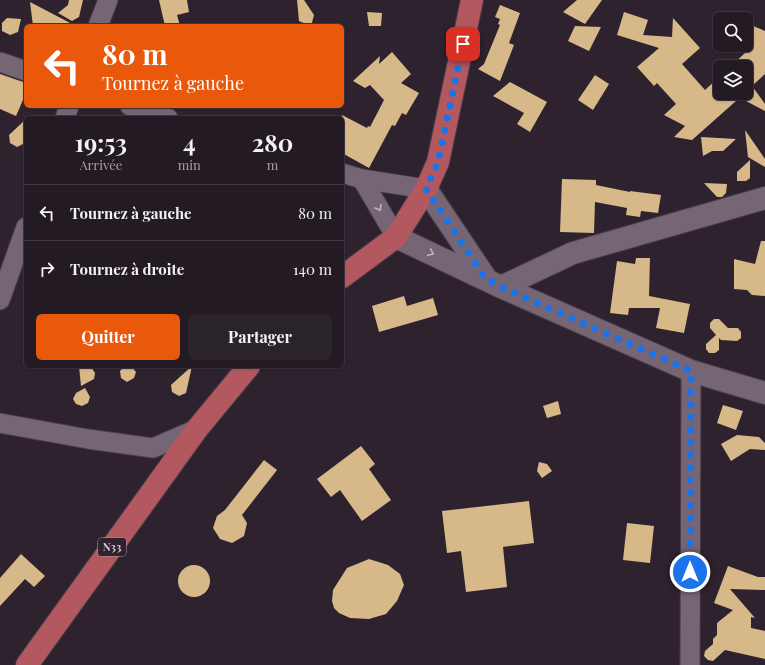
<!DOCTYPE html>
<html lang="fr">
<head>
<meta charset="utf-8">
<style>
	:root { --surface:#231a23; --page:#2b232b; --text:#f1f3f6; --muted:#a3a1a6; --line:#403841; --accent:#ea580c }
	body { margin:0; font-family:"Playfair Display",serif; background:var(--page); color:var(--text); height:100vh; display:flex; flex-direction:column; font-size:15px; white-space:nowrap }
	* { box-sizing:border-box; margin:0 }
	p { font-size:13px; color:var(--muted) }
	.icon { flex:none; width:22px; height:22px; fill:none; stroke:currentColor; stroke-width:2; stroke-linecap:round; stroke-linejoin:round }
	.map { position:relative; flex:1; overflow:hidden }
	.sheet { position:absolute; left:24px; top:116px; width:320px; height:252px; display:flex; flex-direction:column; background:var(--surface); border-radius:6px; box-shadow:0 1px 3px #0004,0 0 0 1px var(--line) }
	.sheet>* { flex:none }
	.top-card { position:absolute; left:24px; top:24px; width:320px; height:84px; border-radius:6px; box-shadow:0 1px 3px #0004,0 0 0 1px var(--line); background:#ea580c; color:#fff; overflow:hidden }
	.tools { position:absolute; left:713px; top:12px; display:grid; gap:8px }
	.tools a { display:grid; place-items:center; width:40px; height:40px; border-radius:6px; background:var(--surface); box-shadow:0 1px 3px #0004,0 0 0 1px var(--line); font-size:20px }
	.pin { position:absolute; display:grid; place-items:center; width:34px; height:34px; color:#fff; margin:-17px; border-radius:8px; box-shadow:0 2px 6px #0006 }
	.me { position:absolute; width:44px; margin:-22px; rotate:0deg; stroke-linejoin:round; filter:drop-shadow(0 0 3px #0008) }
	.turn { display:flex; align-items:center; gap:14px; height:84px; padding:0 12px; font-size:18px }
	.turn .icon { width:52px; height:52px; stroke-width:2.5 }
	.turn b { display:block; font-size:28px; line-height:34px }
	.eta { display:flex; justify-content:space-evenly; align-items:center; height:68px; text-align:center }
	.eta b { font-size:24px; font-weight:700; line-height:28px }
	.button { display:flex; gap:8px; margin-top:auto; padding:8px 12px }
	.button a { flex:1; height:46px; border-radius:6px; background:var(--accent); color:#fff; font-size:16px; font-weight:700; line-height:46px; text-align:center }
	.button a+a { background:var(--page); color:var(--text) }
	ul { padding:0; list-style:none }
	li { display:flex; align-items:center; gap:12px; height:56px; padding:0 12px; border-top:1px solid var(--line) }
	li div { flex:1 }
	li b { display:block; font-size:15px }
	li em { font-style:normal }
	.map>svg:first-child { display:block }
	.building { fill:#d7b989 }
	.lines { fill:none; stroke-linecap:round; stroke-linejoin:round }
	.street-casing { stroke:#493e49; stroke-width:21 }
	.secondary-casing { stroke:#493e49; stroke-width:24 }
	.primary-casing { stroke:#493e49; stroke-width:24 }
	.street { stroke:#766675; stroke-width:19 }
	.secondary { stroke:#766675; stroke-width:22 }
	.primary { stroke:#b45860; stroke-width:22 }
	.oneway { stroke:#c0b5be }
	.route { stroke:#1a73e8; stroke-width:7; stroke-dasharray:0 12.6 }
	.labels { text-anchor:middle; stroke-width:4; stroke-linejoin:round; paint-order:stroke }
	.shield { fill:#2f222f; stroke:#a59ba5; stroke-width:1 }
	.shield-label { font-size:11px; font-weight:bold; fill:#d8cfd7 }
</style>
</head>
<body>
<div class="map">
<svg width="765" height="665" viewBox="0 0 765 665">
	<rect width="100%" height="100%" fill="#2f222f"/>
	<g class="building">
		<polygon points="69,0 83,0 79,17 72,21 58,13 68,5"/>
		<polygon points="159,0 187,0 189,12 177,15 180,26 165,26"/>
		<polygon points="297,0 304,0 314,15 311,26 299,21"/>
		<polygon points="577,0 602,0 585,24 563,12"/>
		<polygon points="30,2 76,26 33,26"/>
		<polygon points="500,5 520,13 509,43 514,45 500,81 478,69 484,64 500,25 498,24 500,19 495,17"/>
		<polygon points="367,12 382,13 381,26 369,26"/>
		<polygon points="624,12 648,20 643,35 672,37 673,18 700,48 682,64 705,90 720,76 720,93 745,93 692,140 674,137 685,126 664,115 676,104 657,83 654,86 637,67 659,48 617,35"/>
		<polygon points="7,18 21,19 18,32 10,35 2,31 2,23"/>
		<polygon points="746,23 765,31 765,74 752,86 765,104 765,111 746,101 746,67 730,67 746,52"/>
		<polygon points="575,26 601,27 589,51 568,41"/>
		<polygon points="392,52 411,74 401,83 419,93 406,115 402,113 395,126 392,125 369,168 342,153 342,115 367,128 368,126 370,127 384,100 370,85 365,88 353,81 380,56 379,64"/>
		<polygon points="0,74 26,83 26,93 16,116 0,109"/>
		<polygon points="595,75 609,84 593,110 578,100"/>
		<polygon points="510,82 547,102 530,132 517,124 524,113 493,96"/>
		<polygon points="26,119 25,143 17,147 10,143 9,135"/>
		<polygon points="745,130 765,159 765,167 748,157"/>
		<polygon points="701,137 736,139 723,151 712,151 703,156"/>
		<polygon points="750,160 750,178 746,181 737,181 737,172"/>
		<polygon points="562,179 596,180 596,185 630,192 630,191 661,195 658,213 641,211 640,217 626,215 627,208 595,202 594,233 560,232"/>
		<polygon points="704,183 727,184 726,193 722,197 717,197"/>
		<polygon points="761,241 765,241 765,296 752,295 747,290 734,289 734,259 755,264"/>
		<polygon points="636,258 650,258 649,296 690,304 684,333 656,328 660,308 629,308 628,315 610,313 617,261 635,264"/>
		<polygon points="404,296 407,306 433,298 438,315 379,332 372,306"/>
		<polygon points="714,319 719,319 728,328 738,328 741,332 741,338 737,341 721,340 719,338 719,350 715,353 709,353 706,349 706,344 716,335 710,328 710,323"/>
		<polygon points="79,366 91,367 95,373 94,379 81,386"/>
		<polygon points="125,366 131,366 136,372 134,378 127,382 121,378 120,371"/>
		<polygon points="192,366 186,393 179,396 172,392 171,385"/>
		<polygon points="85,388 90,397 88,403 82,406 76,404 73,399 76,393"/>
		<polygon points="558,401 561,414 547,418 543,406"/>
		<polygon points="723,405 743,411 736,430 717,423"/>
		<polygon points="737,435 759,437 765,443 765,450 750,449 731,461 721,444"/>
		<polygon points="361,446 375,464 369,469 391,500 362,521 340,490 331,497 317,479"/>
		<polygon points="264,460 277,470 242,515 247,523 244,536 232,543 220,539 213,528 217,516 225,510"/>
		<polygon points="539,462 547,464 552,471 542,478 537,471"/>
		<polygon points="529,501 534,543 503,547 507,587 466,592 461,551 447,553 442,511"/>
		<polygon points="627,523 654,526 650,563 623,560"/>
		<polygon points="21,554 45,576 34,587 25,579 0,606 0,578"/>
		<polygon points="369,559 388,565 400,574 404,585 397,601 386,614 369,619 350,618 339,613 334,608 332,601 333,590 347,568"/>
		<circle cx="194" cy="581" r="16"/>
		<polygon points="728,566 758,577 765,577 765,590 730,589 755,618 751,617 751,628 765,631 765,659 725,650 713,661 708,660 704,656 705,651 713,644 713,639 717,635 717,623 733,610 714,603"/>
	</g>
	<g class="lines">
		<defs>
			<g id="street">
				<polyline points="98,26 108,0"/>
				<polyline points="0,62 26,71"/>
				<polyline points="130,106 168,118"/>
				<polyline points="65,118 69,106"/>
				<polyline points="342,173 362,179 426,189"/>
				<polyline points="362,179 396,237"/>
				<polyline points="0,300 26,227"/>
				<polyline points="0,423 88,439 153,448 197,429"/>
				<polyline points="690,665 691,371"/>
			</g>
			<g id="secondary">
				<polyline points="426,189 485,277"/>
				<polyline points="396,237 501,287 691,371 765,393"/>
				<polyline points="501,287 573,253 765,198"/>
			</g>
			<g id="primary">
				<polyline points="342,277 396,237 426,189 438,162 472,0"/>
				<polyline points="27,665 197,429 249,366"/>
			</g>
		</defs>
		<use href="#street" class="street-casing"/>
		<use href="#secondary" class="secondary-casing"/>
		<use href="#primary" class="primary-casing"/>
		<use href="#street" class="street"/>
		<use href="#secondary" class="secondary"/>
		<use href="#primary" class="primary"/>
	</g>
	<defs><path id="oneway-chevron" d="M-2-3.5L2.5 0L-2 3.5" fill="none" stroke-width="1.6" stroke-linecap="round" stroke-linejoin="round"/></defs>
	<g class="oneway">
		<use href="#oneway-chevron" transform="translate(379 208) rotate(59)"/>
		<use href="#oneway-chevron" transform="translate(431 253) rotate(25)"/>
	</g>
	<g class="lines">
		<polyline class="route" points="463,44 438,162 426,189 485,278 501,287 691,371 690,572"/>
	</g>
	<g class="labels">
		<rect class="shield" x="98" y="538" width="28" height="18" rx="3"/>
		<g class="shield-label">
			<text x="112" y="551">N33</text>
		</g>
	</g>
</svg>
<div class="tools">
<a><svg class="icon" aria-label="search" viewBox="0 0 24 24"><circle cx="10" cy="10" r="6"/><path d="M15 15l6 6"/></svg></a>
<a><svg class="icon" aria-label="layers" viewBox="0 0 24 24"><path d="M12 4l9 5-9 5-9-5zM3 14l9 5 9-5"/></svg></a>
</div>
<div class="pin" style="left:463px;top:44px;background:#d93025"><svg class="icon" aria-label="arrive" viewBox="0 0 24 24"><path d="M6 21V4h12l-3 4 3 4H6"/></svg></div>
<svg class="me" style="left:690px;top:572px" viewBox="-20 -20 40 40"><circle r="17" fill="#1a73e8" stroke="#fff" stroke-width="3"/><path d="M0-11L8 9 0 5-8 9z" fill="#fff"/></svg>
<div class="top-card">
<div class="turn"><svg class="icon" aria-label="left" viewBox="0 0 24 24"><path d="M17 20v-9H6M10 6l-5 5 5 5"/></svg><div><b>80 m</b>Tournez à gauche</div></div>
</div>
<section class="sheet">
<div class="eta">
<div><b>19:53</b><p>Arrivée</p></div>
<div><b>4</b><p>min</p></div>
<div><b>280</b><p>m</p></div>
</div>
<ul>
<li><svg class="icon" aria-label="left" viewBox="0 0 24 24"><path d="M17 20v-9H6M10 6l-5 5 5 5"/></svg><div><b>Tournez à gauche</b></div><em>80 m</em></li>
<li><svg class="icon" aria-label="right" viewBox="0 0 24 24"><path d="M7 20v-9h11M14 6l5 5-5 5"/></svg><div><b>Tournez à droite</b></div><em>140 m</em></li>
</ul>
<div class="button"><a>Quitter</a><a>Partager</a></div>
</section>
</div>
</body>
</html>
